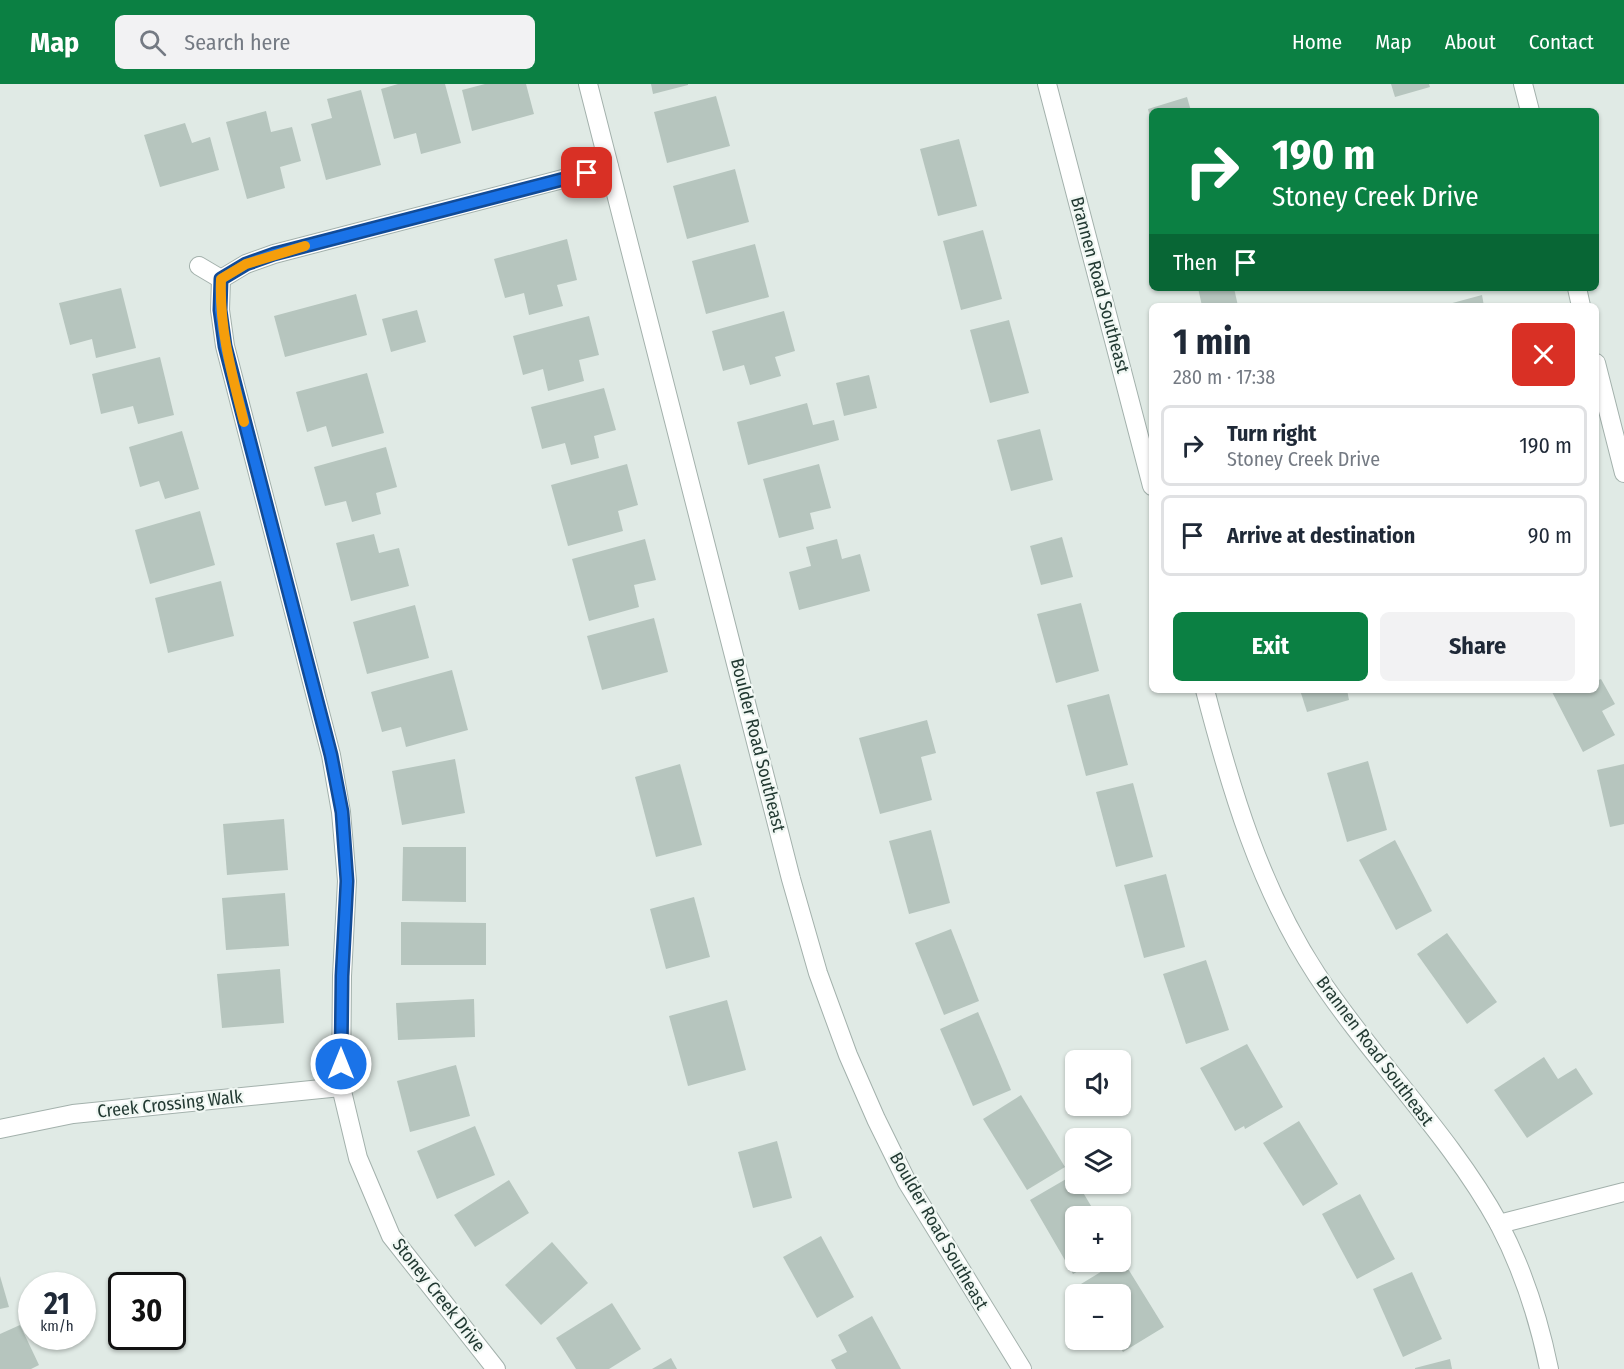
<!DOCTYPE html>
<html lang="en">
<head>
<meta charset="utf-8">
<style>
	:root { --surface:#fff; --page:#f2f2f3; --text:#1f2937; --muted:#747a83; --line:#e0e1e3; --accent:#0b8043 }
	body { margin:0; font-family:"Fira Sans Condensed",sans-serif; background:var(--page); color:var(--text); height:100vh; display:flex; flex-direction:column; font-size:22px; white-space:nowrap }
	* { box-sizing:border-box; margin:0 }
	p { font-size:20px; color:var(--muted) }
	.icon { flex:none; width:33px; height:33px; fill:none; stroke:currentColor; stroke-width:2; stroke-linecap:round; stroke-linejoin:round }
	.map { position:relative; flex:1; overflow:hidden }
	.side { position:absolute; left:1149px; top:219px; width:450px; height:390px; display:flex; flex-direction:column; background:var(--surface); border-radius:9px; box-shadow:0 2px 4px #0004 }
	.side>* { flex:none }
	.banner { position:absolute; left:1149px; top:24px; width:450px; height:183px; border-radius:9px; box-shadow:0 2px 4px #0004; background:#0b8043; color:#fff; overflow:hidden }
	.fabs { position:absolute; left:1065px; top:966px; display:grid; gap:12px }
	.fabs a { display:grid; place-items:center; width:66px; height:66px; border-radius:9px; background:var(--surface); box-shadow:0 2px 4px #0004; font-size:30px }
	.speed { position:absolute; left:18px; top:1188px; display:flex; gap:12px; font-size:30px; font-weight:700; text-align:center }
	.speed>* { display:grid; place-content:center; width:78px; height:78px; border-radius:50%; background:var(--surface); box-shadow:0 2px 4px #0004; line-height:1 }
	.speed small { font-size:15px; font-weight:400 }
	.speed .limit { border:3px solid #111; border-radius:9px; background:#fff; color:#111 }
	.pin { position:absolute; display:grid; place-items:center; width:51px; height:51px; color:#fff; margin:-26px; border-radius:12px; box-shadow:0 3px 9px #0006 }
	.me { position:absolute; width:66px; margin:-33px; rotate:0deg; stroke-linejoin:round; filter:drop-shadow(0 0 4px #0008) }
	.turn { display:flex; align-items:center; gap:21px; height:126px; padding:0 24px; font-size:27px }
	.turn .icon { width:78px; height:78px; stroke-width:2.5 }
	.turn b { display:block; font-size:42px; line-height:51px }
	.then { display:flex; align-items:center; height:57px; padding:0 24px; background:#0003; gap:12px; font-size:22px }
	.round { display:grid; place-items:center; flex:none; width:63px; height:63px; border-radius:9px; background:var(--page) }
	.head { display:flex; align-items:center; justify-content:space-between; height:102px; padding:0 24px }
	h1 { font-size:36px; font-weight:700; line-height:45px }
	.action { display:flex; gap:12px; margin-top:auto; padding:12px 24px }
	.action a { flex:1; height:69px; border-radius:9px; background:var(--accent); color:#fff; font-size:24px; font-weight:700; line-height:69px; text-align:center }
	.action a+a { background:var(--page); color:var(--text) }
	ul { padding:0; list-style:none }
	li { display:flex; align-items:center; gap:18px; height:81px; margin:0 12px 9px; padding:0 12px; border:3px solid var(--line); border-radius:9px }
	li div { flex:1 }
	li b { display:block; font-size:22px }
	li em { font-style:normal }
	header { display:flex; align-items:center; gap:36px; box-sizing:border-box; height:84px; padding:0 30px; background:var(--accent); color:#fff }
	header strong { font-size:28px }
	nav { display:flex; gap:33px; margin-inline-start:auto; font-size:21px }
	.search { width:420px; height:54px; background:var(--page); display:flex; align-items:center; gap:15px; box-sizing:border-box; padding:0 21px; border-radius:9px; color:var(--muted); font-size:22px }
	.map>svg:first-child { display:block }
	.building { fill:#b6c5be }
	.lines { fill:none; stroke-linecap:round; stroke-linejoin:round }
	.minor-casing { stroke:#a3b1ac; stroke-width:20 }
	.minor { stroke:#fff; stroke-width:18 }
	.route-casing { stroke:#114b97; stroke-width:15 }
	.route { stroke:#1a73e8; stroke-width:10 }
	.slow { stroke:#f59e0b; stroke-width:10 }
	.labels { text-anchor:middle; stroke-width:4.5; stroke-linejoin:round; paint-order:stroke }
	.street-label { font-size:18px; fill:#223932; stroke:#f0f7f3 }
</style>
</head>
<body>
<header>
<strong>Map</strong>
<div class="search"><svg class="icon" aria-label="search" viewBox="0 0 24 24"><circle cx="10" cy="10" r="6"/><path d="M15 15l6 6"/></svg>Search here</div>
<nav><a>Home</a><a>Map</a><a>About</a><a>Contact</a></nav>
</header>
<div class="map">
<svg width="1624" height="1285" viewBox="0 0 1624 1285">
	<rect width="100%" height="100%" fill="#e0eae5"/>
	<g class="building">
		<polygon points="398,0 445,0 461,59 421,70 416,49 394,55 381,5"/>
		<polygon points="485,0 526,0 534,30 472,47 462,6"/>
		<polygon points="651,0 688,0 688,1 653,10"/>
		<polygon points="1391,0 1429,0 1430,3 1395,13"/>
		<polygon points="361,6 381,81 326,96 311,40 332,34 327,15"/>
		<polygon points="716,12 730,62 667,79 654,28"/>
		<polygon points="1187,13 1191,27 1152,27 1151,37 1148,25"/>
		<polygon points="266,27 271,48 292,43 301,77 280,83 285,104 247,115 226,38"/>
		<polygon points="185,39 192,59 210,53 219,86 160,103 144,51"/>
		<polygon points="959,55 977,122 938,132 920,65"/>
		<polygon points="735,85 749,138 687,155 673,102"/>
		<polygon points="983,146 1002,215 961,226 943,157"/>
		<polygon points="567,155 577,196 557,201 563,222 529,231 524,209 505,214 494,175"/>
		<polygon points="755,160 769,213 706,230 692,177"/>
		<polygon points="121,204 136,264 96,274 92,255 70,261 59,219"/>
		<polygon points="1198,204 1234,204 1238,222 1202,222"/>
		<polygon points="356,210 367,251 285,273 274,232"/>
		<polygon points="1482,211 1484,222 1445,222 1445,221"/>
		<polygon points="417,226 426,258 391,268 382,235"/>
		<polygon points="784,227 795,267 775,273 781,292 750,301 744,281 723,287 712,247"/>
		<polygon points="589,232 599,271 579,276 584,297 548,307 543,285 523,291 513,252"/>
		<polygon points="1009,236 1029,309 990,319 970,246"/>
		<polygon points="160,273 174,331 138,340 133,322 101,330 92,290"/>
		<polygon points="367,289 384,349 332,363 326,342 307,348 296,308"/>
		<polygon points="869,291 877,324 844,332 836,299"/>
		<polygon points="604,304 616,346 594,352 599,374 571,381 565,359 542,365 531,323"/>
		<polygon points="807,319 813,341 834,336 839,356 748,381 737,338"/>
		<polygon points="1040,345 1053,396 1011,407 997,356"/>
		<polygon points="182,347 199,405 165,415 159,397 140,403 129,363"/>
		<polygon points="386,363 397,403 376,409 381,430 352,438 346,417 325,422 314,383"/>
		<polygon points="627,380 638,421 618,427 623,447 568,462 551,401"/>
		<polygon points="819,380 831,424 810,429 814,445 779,454 763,395"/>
		<polygon points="200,427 215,481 150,500 135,446"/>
		<polygon points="374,450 379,469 399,464 409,502 351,517 336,459"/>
		<polygon points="1062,453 1073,493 1041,501 1030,462"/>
		<polygon points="645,455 656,496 634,501 639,523 589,537 572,475"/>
		<polygon points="837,455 842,475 860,470 870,507 799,526 789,488 811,482 806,463"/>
		<polygon points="221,497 234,552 168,569 155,514"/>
		<polygon points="1081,519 1099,587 1056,599 1037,530"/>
		<polygon points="415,521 429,574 367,590 353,538"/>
		<polygon points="654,534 668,588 602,606 587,552"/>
		<polygon points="452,586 468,646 406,663 401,643 382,648 371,608"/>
		<polygon points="1601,595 1615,620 1602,627 1615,651 1583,668 1551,606 1596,606 1596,597"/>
		<polygon points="1300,606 1347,606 1349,616 1307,628"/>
		<polygon points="1109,610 1128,681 1086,692 1067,621"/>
		<polygon points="927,636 936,669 921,673 932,716 880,730 859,654"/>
		<polygon points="455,675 465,729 402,741 392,687"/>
		<polygon points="1368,677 1387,746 1347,758 1327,689"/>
		<polygon points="680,680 702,761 656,773 635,693"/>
		<polygon points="1624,680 1624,740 1610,743 1597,686"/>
		<polygon points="1133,699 1153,773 1116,783 1096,708"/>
		<polygon points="284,735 288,786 227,791 223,740"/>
		<polygon points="931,746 950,819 909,830 889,757"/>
		<polygon points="1395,756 1432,827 1396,846 1359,776"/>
		<polygon points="403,763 466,763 466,818 402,817"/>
		<polygon points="1166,790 1185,863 1144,874 1124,801"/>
		<polygon points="285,809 289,862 226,866 222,814"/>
		<polygon points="694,813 710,873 666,885 650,825"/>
		<polygon points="401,838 486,839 486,881 401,881"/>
		<polygon points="951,845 979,917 944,931 915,859"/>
		<polygon points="1447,849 1497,918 1467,940 1417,870"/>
		<polygon points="1206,876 1229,946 1186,960 1163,890"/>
		<polygon points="280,885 284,939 222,944 217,890"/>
		<polygon points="474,915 475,953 398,956 396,919"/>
		<polygon points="727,916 746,986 688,1002 669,932"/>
		<polygon points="978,928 1011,1006 973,1022 940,945"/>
		<polygon points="1247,960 1283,1023 1245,1045 1244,1042 1235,1047 1200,984"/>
		<polygon points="1544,973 1558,995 1576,984 1593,1010 1527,1054 1494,1006"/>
		<polygon points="456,981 470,1032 410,1048 397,997"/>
		<polygon points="1021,1011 1065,1083 1027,1106 983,1035"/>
		<polygon points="1299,1037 1338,1100 1303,1122 1263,1059"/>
		<polygon points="475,1042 495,1091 437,1115 417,1067"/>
		<polygon points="777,1057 792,1114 753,1124 738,1068"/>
		<polygon points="1073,1091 1076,1100 1078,1100 1097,1132 1076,1132 1076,1178 1094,1178 1073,1190 1030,1116"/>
		<polygon points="509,1096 529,1129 475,1163 454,1131"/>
		<polygon points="1360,1110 1395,1175 1357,1195 1322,1130"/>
		<polygon points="821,1152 854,1213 817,1234 783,1173"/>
		<polygon points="552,1158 588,1199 541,1241 505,1201"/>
		<polygon points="1122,1175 1164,1243 1123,1268 1115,1256 1120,1256 1120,1210 1088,1210 1081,1200"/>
		<polygon points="1412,1188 1442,1255 1403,1273 1373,1205"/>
		<polygon points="0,1192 9,1223 0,1225"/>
		<polygon points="612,1219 641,1265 609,1285 576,1285 556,1254"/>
		<polygon points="872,1232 901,1285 836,1285 831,1276 847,1268 838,1251"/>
		<polygon points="20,1241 39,1281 31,1285 0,1285 0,1250"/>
		<polygon points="671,1274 677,1285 652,1285"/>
		<polygon points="1450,1275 1452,1285 1415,1285 1415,1284"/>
	</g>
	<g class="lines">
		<defs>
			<g id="minor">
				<polyline points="588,0 791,795 818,889 848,971 876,1035 907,1098 1022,1285"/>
				<polyline points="1047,0 1152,402"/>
				<polyline points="1523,0 1530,27"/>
				<polyline points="199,182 221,195"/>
				<polyline points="1577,204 1581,222"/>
				<polyline points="1596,279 1624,389"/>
				<path d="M1205,606C1231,706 1260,804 1317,891C1373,976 1451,1052 1499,1140C1522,1184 1539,1236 1549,1285"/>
				<polyline points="0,1045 73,1030 341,1003"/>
				<polyline points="1499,1140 1624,1108"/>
				<polyline points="496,1285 391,1152 358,1074 341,1003 342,892 347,797 341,728 331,671 225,262 220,226 221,195 246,180 274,170 609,83"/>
			</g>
		</defs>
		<use href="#minor" class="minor-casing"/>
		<use href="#minor" class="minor"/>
	</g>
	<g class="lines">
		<defs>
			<polyline id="route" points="341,980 342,892 347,797 342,728 331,671 225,262 220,226 221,195 246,180 274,170 587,89"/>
		</defs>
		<use href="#route" class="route-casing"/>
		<use href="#route" class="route"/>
		<path class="slow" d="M244,338C232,290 219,245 221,195L246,180L305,162"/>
	</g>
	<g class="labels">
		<g class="street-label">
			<text transform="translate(1100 201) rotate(75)" y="6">Brannen Road Southeast</text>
			<text transform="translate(758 661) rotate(76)" y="6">Boulder Road Southeast</text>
			<text transform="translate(1375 967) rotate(53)" y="6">Brannen Road Southeast</text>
			<text transform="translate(170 1020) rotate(-6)" y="6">Creek Crossing Walk</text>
			<text transform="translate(939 1147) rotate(60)" y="6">Boulder Road Southeast</text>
			<text transform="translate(439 1211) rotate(52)" y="6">Stoney Creek Drive</text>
		</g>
	</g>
</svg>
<div class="fabs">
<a><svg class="icon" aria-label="sound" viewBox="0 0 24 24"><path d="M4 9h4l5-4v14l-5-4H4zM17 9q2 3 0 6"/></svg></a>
<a><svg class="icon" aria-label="layers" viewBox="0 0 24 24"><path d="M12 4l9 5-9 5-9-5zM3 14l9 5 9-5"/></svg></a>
<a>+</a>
<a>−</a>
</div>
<div class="speed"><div>21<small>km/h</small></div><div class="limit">30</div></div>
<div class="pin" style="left:587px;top:89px;background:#d93025"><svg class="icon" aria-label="arrive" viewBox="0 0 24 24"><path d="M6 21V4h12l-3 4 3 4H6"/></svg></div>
<svg class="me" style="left:341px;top:980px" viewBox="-20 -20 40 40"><circle r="17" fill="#1a73e8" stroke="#fff" stroke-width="3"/><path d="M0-11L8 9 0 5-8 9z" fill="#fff"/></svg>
<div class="banner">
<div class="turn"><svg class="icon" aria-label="right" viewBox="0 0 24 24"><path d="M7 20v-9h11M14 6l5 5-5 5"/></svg><div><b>190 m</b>Stoney Creek Drive</div></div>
<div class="then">Then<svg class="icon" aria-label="arrive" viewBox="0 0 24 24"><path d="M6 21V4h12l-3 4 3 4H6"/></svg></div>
</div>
<section class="side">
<div class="head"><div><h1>1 min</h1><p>280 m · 17:38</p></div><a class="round" style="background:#d93025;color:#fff"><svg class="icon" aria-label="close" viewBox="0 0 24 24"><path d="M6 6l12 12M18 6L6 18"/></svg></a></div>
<ul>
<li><svg class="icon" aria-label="right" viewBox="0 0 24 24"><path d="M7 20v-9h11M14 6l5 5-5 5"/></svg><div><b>Turn right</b><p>Stoney Creek Drive</p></div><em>190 m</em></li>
<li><svg class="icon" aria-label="arrive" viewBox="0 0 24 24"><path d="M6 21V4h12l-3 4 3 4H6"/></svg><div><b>Arrive at destination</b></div><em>90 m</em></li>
</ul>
<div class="action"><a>Exit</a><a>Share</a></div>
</section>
</div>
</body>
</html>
